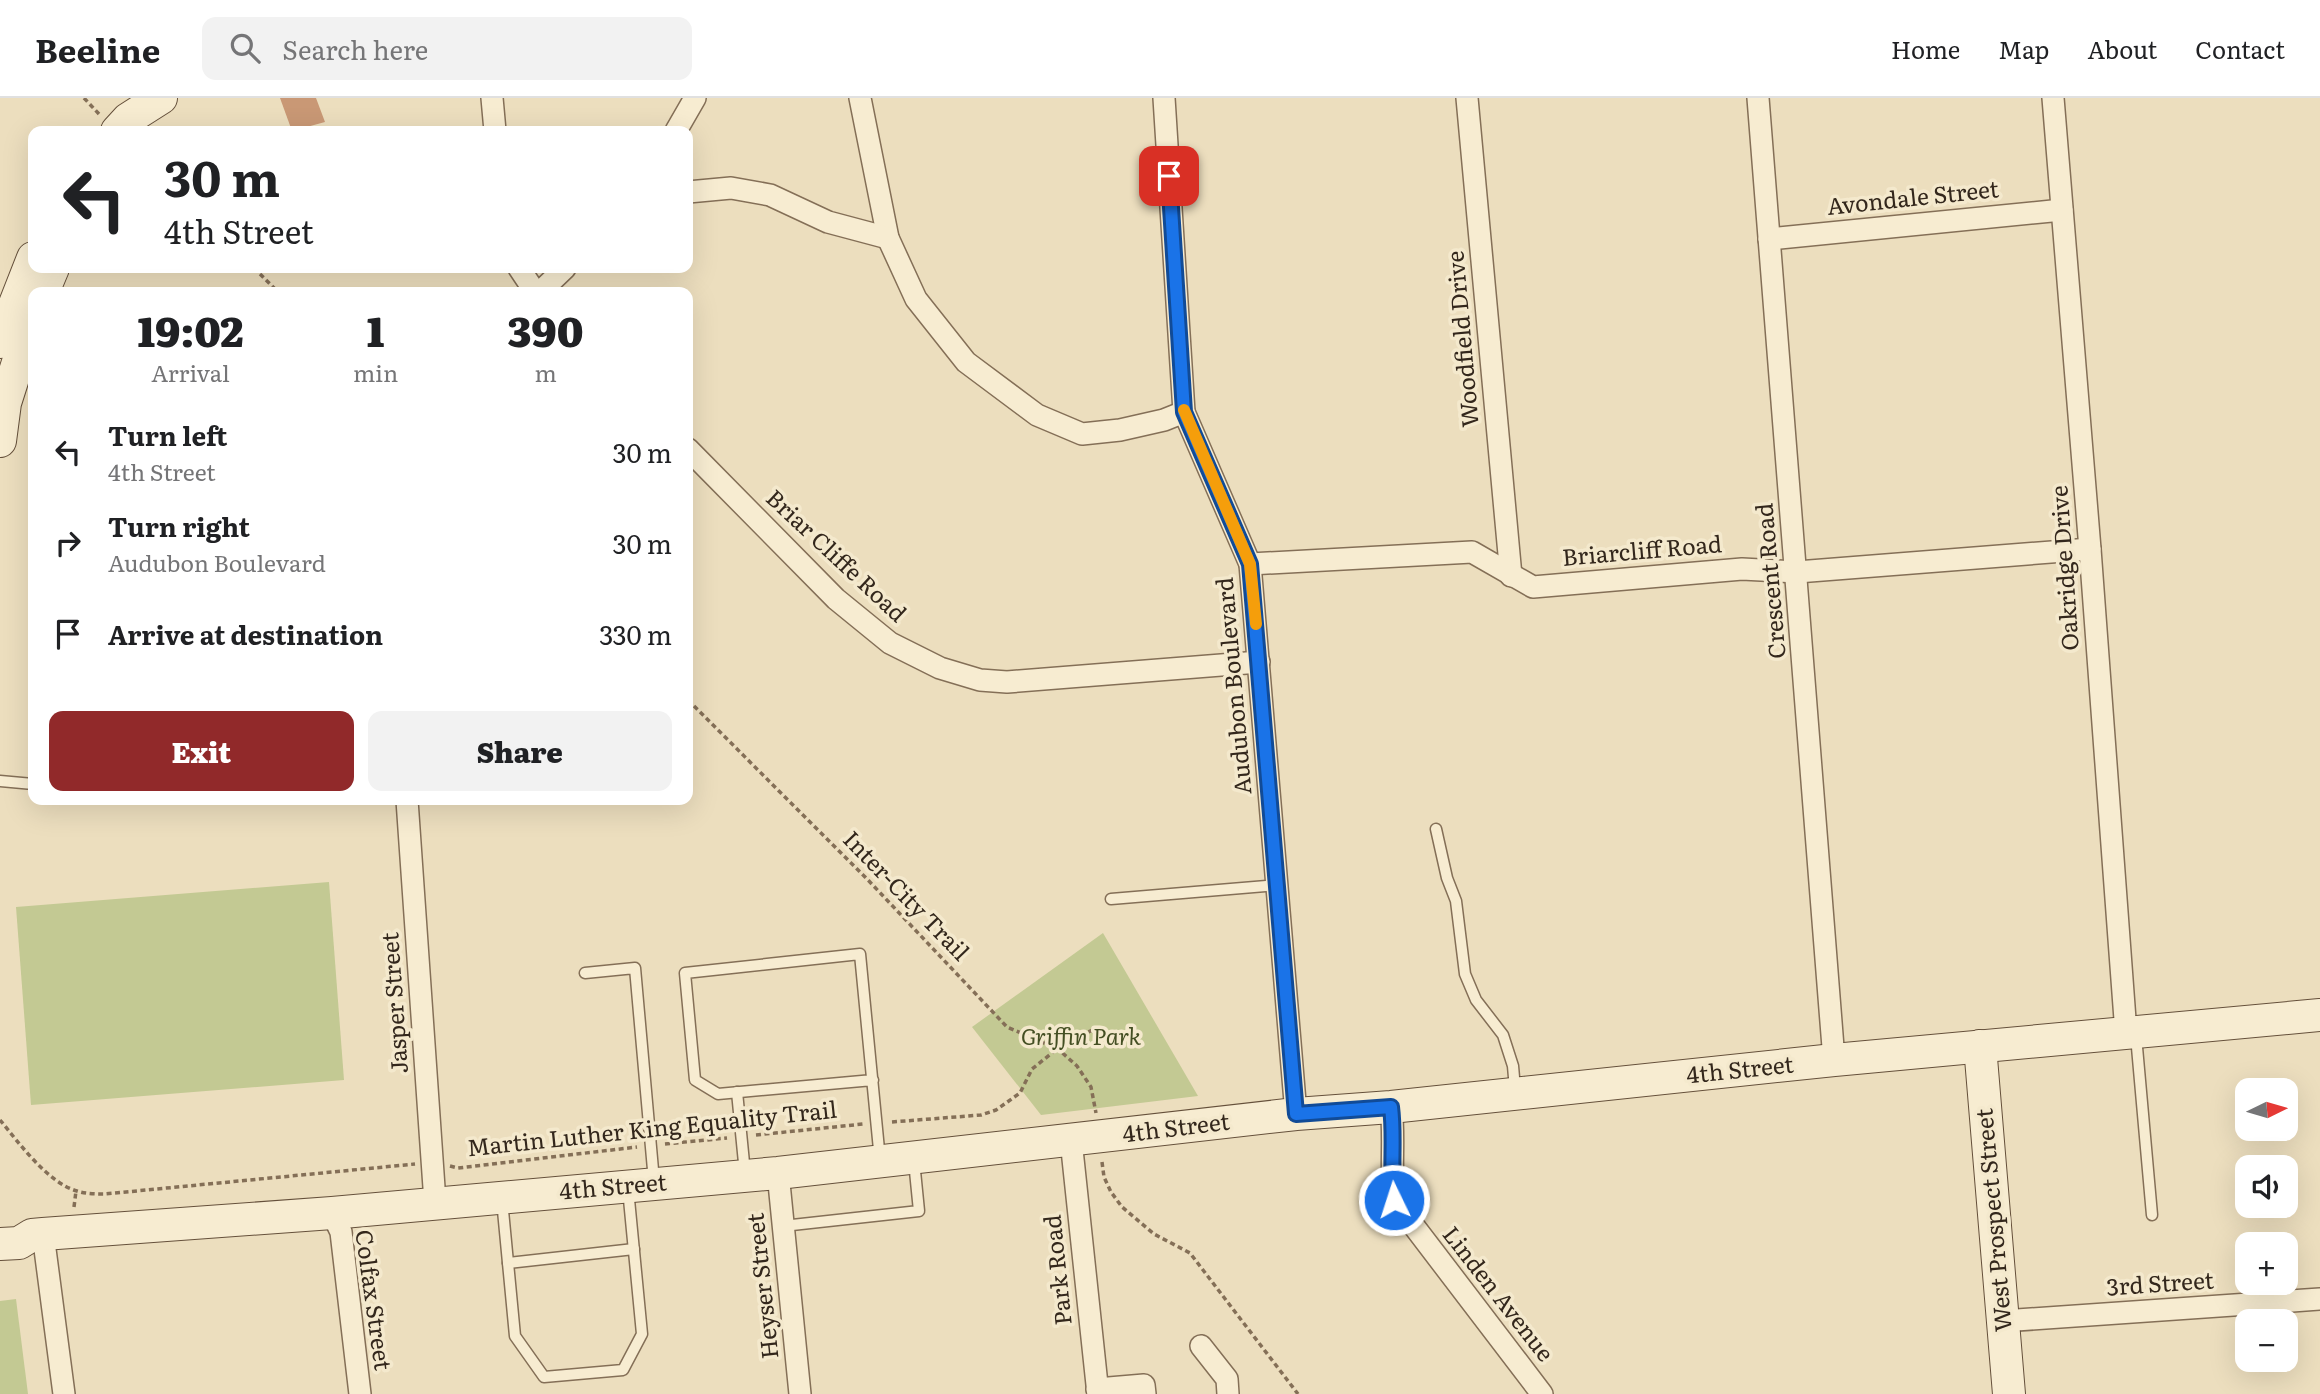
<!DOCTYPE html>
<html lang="en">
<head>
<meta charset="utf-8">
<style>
	:root { --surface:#fff; --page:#f2f2f2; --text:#202124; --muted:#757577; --line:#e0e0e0; --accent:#91292a }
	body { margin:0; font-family:Literata,serif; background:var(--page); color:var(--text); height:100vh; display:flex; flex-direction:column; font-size:26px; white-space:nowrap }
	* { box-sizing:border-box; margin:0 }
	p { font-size:23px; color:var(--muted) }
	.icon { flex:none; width:38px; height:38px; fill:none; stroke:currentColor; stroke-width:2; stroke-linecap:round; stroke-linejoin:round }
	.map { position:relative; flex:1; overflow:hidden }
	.side { position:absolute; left:28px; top:189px; width:665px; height:518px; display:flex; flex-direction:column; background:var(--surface); border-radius:14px; box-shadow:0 7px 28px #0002 }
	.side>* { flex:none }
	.hud { position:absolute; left:28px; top:28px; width:665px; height:147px; border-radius:14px; box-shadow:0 7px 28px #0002; background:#fff; color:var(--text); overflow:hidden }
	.needle { width:46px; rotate:85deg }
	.tools { position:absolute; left:2235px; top:980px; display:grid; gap:14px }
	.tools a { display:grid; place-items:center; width:63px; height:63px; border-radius:14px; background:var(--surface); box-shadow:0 7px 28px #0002; font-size:35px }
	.pin { position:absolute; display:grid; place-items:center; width:60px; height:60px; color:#fff; margin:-30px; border-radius:14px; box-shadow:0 4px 10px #0006 }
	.me { position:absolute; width:77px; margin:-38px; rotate:356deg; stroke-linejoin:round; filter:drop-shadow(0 0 5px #0008) }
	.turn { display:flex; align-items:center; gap:24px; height:147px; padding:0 21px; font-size:32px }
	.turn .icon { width:91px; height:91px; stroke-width:2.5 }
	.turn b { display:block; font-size:49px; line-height:60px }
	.eta { display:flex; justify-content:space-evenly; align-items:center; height:119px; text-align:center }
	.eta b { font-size:42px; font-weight:800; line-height:49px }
	.action { display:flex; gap:14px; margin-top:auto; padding:14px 21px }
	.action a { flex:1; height:80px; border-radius:14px; background:var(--accent); color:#fff; font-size:28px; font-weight:800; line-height:80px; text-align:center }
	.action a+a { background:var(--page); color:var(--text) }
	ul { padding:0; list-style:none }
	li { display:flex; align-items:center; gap:21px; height:91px; padding:0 21px }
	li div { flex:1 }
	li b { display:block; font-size:26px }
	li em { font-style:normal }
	header { display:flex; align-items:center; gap:42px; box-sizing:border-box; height:98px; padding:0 35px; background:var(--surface); border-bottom:2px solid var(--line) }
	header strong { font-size:33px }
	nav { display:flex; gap:38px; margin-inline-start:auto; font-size:24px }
	.search { width:490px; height:63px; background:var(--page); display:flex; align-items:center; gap:18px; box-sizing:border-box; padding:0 24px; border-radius:14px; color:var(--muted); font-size:26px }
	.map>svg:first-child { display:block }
	.green { fill:#c3c993 }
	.building { fill:#c99875 }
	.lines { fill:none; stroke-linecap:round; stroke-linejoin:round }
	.lane-casing { stroke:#846f57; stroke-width:13 }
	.street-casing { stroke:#846f57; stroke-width:24 }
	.secondary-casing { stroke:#65503b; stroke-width:34 }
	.path { stroke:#846f57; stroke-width:3.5; stroke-dasharray:5 3.5; stroke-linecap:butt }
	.lane { stroke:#f7ecd1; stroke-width:10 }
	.street { stroke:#f7ecd1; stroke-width:21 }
	.secondary { stroke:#f7ecd1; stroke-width:32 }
	.route-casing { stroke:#114b97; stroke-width:18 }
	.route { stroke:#1a73e8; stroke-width:12 }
	.slow { stroke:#f59e0b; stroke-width:12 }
	.labels { text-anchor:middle; stroke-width:7; stroke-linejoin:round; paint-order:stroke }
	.street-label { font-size:23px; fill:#33271c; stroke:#f4e9cd }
	.park-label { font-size:23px; font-style:italic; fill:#444f23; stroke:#f4e9cd }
</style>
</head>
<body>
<header>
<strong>Beeline</strong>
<div class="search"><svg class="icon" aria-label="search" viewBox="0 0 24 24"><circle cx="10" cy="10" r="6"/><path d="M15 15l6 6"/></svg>Search here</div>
<nav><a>Home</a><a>Map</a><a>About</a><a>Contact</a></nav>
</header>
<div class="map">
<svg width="2320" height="1296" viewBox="0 0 2320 1296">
	<rect width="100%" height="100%" fill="#ecdebe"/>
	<g class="green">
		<polygon points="329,784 344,982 31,1007 16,809"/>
		<polygon points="1103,835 1198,998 1041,1017 972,929"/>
		<polygon points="16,1201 28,1296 0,1296 0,1203"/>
	</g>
	<polygon class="building" points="280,0 316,0 325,24 292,33"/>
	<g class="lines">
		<defs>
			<g id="lane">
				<polyline points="0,683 33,686"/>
				<polyline points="1436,731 1447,780 1456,803 1465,876 1476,902 1503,937 1513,968 1515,991"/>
				<polyline points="1111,801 1277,787"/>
				<polyline points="585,875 635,870 654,1083"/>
				<polyline points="2136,938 2152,1117"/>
				<polyline points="873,982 718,996 695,982 685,875 860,856 880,1062"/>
				<polyline points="737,994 745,1075"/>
				<polyline points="502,1102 515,1238 544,1279 623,1272 642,1236 628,1091"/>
				<polyline points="783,1128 919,1113 914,1063"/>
				<polyline points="508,1165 634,1151"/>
			</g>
			<g id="street">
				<polyline points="492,0 495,33"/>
				<polyline points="860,0 888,140 916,201 966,264 1037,317 1082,336 1120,332 1164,322 1184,314"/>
				<polyline points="1164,0 1184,314 1250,466 1296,1016"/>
				<polyline points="1467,0 1511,478"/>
				<polyline points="1758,0 1834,962"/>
				<polyline points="2053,0 2090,451 2126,935"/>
				<polyline points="676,33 695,0"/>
				<polyline points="688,94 731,90 770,97 828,124 888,140"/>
				<polyline points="1769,141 2062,112"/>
				<polyline points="519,170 535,194"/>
				<polyline points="540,194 565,170"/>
				<polyline points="688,351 836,501 890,545 940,570 980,582 1007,584 1259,564"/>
				<polyline points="1250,466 1472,454 1533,489 1742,471 1797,474 2090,451"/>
				<polyline points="407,702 435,1104"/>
				<path d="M1391,1009C1395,1040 1390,1071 1394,1102L1542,1296"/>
				<polyline points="1071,1042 1098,1296"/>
				<polyline points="778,1075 800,1296"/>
				<polyline points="332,1115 341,1134 360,1296"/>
				<polyline points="43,1136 64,1296"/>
				<polyline points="2003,1223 2320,1201"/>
				<polyline points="1201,1248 1227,1281 1228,1296"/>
				<polyline points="1097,1291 1144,1287 1145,1296"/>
			</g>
			<g id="secondary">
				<polyline points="117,33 128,21 161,0"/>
				<polyline points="43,194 53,170"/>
				<polyline points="0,244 33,160"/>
				<polyline points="0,343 5,305 33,217"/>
				<polyline points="1980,948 2009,1296"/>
				<polyline points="0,1146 19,1145 32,1137 43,1136 332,1115 778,1075 1296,1016 1391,1009 1834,962 2320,917"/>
			</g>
		</defs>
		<use href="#lane" class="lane-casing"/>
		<use href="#street" class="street-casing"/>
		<use href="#secondary" class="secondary-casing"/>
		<g class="path">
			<polyline points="84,0 99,16"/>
			<polyline points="254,170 278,194"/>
			<polyline points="688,602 868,782 1007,929 1058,951 1077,968 1091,989 1096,1015"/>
			<path d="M0,1022C19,1045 48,1085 77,1093C86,1096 96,1096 105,1096L415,1066"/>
			<polyline points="892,1024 981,1017 996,1012 1020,995 1032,971 1067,943 1095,931"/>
			<polyline points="756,1037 863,1026"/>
			<polyline points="665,1046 727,1040"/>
			<polyline points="1102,1064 1104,1079 1111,1094 1122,1109 1154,1136 1190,1155 1298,1296"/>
			<polyline points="450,1068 458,1070 637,1049"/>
			<polyline points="74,1109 76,1093"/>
		</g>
		<use href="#lane" class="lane"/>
		<use href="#street" class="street"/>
		<use href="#secondary" class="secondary"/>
	</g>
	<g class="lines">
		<defs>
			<path id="route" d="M1169,78L1184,314L1250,466L1296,1016L1391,1009C1395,1040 1390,1071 1394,1102"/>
		</defs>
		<use href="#route" class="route-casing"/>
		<use href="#route" class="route"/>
		<polyline class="slow" points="1184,312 1250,466 1256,526"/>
	</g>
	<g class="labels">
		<g class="street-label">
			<text transform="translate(1913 100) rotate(-6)" y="8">Avondale Street</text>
			<text transform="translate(1463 241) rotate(-95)" y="8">Woodfield Drive</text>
			<text transform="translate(1642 453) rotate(-5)" y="8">Briarcliff Road</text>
			<text transform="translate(836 458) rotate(43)" y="8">Briar Cliffe Road</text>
			<text transform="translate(2065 470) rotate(-94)" y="8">Oakridge Drive</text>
			<text transform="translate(1771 483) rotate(-95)" y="8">Crescent Road</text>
			<text transform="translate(1234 588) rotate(-95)" y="8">Audubon Boulevard</text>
			<text transform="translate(906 798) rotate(46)" y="8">Inter-City Trail</text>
			<text transform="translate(395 905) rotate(-94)" y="8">Jasper Street</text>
			<text transform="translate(1740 972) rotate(-6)" y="8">4th Street</text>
			<text transform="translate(1176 1030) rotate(-7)" y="8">4th Street</text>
			<text transform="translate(652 1031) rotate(-6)" y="8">Martin Luther King Equality Trail</text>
			<text transform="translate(613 1089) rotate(-5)" y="8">4th Street</text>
			<text transform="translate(1994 1122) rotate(-95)" y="8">West Prospect Street</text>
			<text transform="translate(1058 1172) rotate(-96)" y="8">Park Road</text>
			<text transform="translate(2160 1186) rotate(-4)" y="8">3rd Street</text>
			<text transform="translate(763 1188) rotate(-96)" y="8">Heyser Street</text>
			<text transform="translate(1498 1196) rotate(52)" y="8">Linden Avenue</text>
			<text transform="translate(373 1202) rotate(82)" y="8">Colfax Street</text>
		</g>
		<g class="park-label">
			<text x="1081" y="947">Griffin Park</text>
		</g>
	</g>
</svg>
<div class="tools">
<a><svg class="needle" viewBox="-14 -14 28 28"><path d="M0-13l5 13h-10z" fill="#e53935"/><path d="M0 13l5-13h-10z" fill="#757577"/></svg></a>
<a><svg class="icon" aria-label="sound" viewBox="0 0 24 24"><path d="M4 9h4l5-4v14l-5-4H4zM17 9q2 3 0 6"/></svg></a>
<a>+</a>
<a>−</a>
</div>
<div class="pin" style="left:1169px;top:78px;background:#d93025"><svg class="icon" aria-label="arrive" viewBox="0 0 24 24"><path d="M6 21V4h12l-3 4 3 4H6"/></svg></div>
<svg class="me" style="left:1394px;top:1102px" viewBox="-20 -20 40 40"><circle r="17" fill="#1a73e8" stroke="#fff" stroke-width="3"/><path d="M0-11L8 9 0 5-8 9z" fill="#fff"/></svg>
<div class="hud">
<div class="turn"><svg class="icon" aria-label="left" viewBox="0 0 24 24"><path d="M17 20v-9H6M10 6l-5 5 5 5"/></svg><div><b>30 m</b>4th Street</div></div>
</div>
<section class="side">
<div class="eta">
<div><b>19:02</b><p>Arrival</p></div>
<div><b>1</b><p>min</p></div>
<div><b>390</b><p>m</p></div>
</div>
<ul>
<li><svg class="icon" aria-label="left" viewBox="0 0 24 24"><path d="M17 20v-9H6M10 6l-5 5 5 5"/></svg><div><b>Turn left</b><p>4th Street</p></div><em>30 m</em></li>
<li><svg class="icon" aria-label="right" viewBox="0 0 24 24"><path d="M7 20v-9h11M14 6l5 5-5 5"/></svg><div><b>Turn right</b><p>Audubon Boulevard</p></div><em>30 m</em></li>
<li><svg class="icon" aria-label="arrive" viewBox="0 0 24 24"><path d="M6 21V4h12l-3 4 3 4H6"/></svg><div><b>Arrive at destination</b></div><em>330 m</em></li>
</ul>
<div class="action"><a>Exit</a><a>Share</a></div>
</section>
</div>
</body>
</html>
